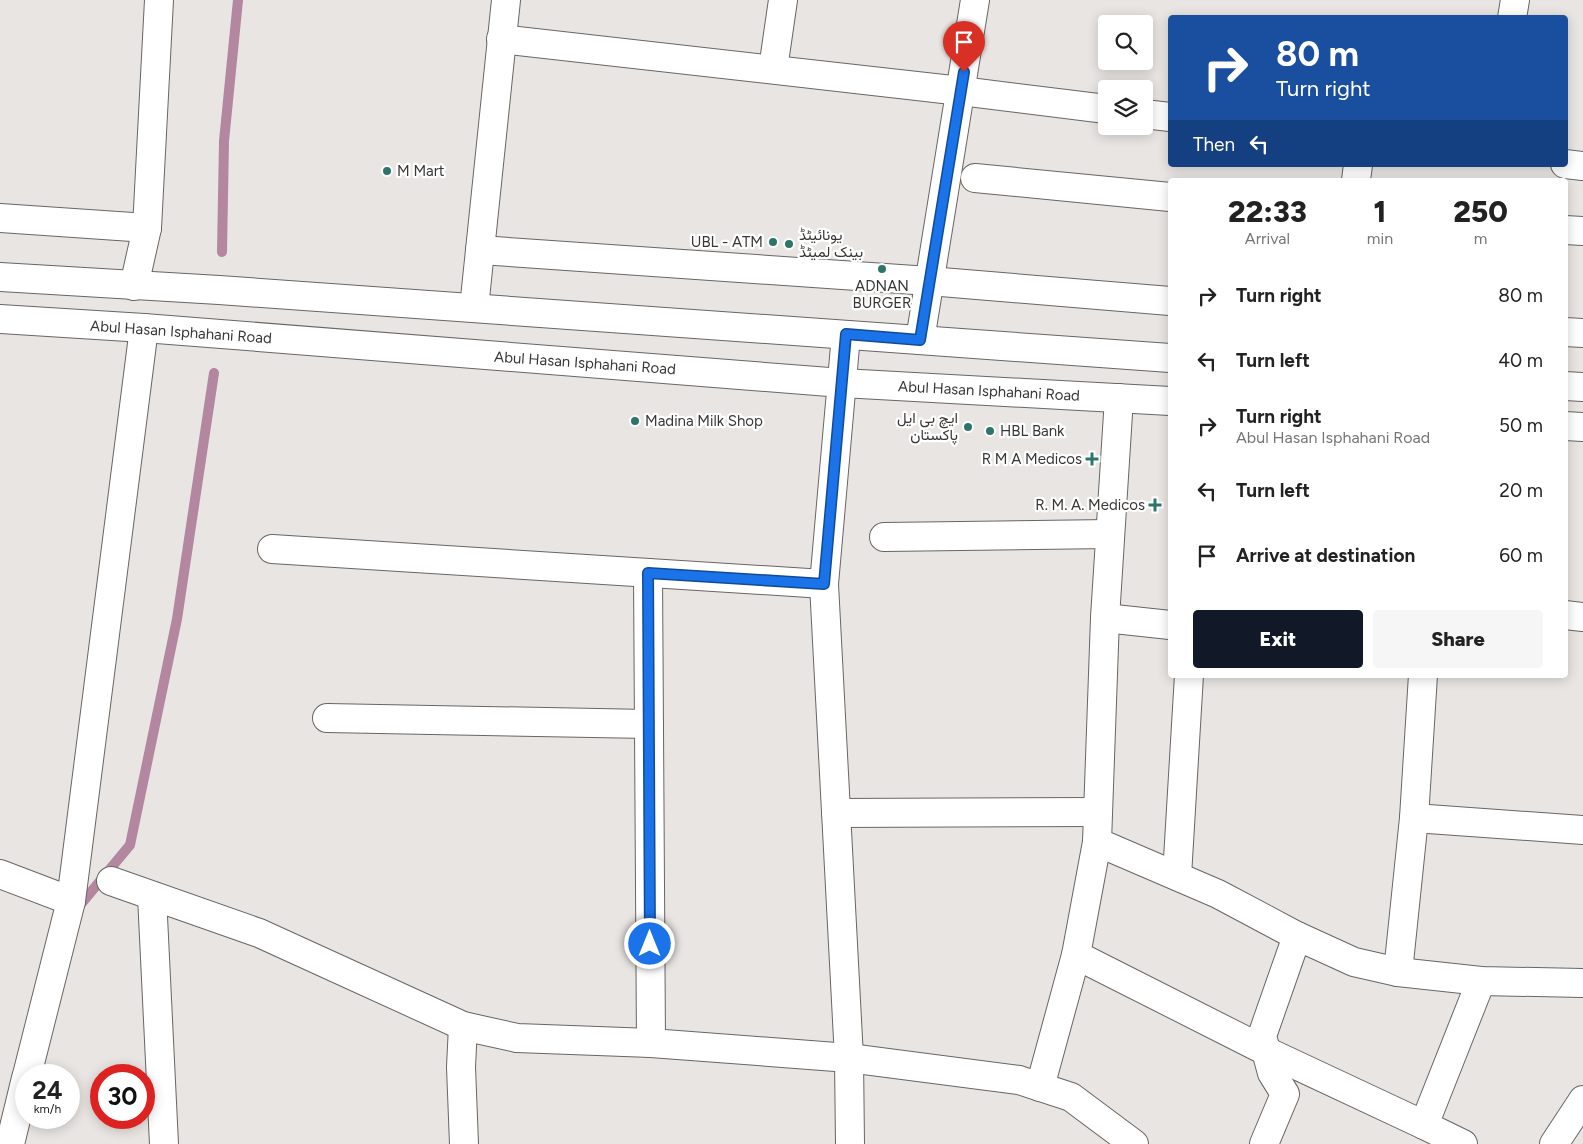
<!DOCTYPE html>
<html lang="en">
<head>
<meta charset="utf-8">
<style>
	:root { --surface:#fff; --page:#f6f6f6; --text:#222; --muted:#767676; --accent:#111827 }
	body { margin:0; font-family:Figtree,Vazirmatn,sans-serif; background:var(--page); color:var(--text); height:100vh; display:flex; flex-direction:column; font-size:19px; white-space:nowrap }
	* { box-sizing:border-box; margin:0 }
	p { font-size:16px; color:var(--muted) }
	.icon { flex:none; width:28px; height:28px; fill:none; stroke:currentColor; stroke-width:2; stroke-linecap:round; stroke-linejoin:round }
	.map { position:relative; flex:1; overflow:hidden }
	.panel { position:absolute; left:1168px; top:178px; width:400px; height:500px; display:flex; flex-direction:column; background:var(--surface); border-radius:5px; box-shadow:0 2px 12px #0003 }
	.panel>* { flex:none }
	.guide { position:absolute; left:1168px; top:15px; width:400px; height:152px; border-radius:5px; box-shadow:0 2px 12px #0003; background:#1a4fa0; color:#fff; overflow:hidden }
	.tools { position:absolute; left:1098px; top:15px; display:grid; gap:10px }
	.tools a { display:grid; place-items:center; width:55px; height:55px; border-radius:5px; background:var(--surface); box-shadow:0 2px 12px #0003; font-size:25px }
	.speed { position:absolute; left:15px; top:1064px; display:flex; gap:10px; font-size:25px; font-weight:700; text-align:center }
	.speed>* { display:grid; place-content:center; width:65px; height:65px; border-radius:50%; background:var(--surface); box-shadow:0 2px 12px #0003; line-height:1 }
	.speed small { font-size:12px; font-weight:400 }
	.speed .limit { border:8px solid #d22; background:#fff; color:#111 }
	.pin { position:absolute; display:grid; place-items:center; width:42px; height:42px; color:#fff; margin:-51px -21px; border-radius:50% 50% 50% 0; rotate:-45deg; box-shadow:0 0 5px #0007 }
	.pin .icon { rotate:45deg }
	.me { position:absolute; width:55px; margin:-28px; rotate:0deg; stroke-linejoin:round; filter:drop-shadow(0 0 4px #0008) }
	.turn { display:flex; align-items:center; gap:18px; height:105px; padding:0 25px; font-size:22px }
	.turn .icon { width:65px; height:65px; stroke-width:2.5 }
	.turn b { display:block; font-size:35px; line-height:42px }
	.then { display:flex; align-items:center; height:48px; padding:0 25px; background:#0003; gap:10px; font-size:19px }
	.eta { display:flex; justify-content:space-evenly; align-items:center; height:85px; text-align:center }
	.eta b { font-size:30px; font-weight:800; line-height:35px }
	.primary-button { display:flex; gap:10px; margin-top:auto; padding:10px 25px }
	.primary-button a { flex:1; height:58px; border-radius:5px; background:var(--accent); color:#fff; font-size:20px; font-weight:800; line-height:58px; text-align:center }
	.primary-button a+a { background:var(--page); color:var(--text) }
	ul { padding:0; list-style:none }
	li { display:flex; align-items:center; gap:15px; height:65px; padding:0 25px }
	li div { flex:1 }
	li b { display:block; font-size:19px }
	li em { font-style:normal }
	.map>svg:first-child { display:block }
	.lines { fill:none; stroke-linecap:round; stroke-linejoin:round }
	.stream { stroke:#b2879f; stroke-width:10 }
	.minor-casing { stroke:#696563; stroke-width:30 }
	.major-casing { stroke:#696563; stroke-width:30 }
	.minor { stroke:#fff; stroke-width:28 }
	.major { stroke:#fff; stroke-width:28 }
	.route-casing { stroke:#114b97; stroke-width:12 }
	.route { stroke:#1a73e8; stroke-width:9 }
	.poi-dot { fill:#2d746a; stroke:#fff; stroke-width:2 }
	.labels { text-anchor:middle; stroke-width:4.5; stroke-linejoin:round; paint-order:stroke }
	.poi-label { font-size:15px; fill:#383736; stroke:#fff; text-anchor:start }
	.street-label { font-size:15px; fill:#383736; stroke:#fff }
</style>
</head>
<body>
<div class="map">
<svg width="1583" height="1144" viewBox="0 0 1583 1144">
	<rect width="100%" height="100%" fill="#e9e5e3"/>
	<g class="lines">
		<g class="stream">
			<polyline points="222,252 224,141 238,0"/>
			<polyline points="76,910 130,845 177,619 214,373"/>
		</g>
		<defs>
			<g id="minor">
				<polyline points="1512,18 1515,0"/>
				<polyline points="501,39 961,91 1106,109"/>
				<polyline points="773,69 783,0"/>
				<polyline points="1144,114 1170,117"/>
				<polyline points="1565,164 1583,166"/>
				<polyline points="975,178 1170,197"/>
				<polyline points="1356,180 1358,165"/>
				<polyline points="0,218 147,228"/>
				<polyline points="1565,230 1583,231"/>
				<polyline points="480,250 929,281 1170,301"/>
				<polyline points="134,286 147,228 159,0"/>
				<polyline points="474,308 506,0"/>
				<polyline points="1565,332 1583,333"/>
				<polyline points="846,335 824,584 849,1058 850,1144"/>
				<polyline points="920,340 975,0"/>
				<polyline points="1119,398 1105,618 1097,842 1218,894 1297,936 1354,962 1398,972 1481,981 1583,983"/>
				<polyline points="884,537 1110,534"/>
				<polyline points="272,549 824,584"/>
				<polyline points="648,573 651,1043"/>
				<polyline points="1565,615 1583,617"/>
				<polyline points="1105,618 1170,625"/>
				<polyline points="327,718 649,724"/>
				<polyline points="836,813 1098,812"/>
				<polyline points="1414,818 1583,830"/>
				<polyline points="1097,842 1076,955 1266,1051 1424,1125 1481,981"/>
				<polyline points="0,874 71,901"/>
				<polyline points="1177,876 1189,675"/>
				<polyline points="111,881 259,933 463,1026 517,1038 651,1043 849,1058 1019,1080 1071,1097 1134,1144"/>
				<polyline points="152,896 164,1144"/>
				<polyline points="1398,972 1414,818 1423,675"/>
				<polyline points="463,1026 461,1067 464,1144"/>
				<polyline points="27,1075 71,901 144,328"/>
				<polyline points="1040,1087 1076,955"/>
				<polyline points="1424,1125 1463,1144"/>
				<polyline points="10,1144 26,1078"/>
				<polyline points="1264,1144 1285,1094 1272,1073 1262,1036 1297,936"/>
				<polyline points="1554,1144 1583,1100"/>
			</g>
			<g id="major">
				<polyline points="0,277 219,290 1170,358"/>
				<polyline points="0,319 144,328 842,383 1170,401"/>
				<polyline points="1565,386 1583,387"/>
				<polyline points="1565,426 1583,427"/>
			</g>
		</defs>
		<use href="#minor" class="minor-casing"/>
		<use href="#major" class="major-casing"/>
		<use href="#minor" class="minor"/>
		<use href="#major" class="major"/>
	</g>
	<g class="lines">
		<defs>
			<polyline id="route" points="650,944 648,573 824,584 846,334 920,340 964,72"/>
		</defs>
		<use href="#route" class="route-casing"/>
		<use href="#route" class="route"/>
	</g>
	<g class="poi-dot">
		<circle cx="387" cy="171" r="5"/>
		<circle cx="773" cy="242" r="5"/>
		<circle cx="789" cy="244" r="5"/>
		<circle cx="882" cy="269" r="5"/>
		<circle cx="635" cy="421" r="5"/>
		<circle cx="968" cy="427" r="5"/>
		<circle cx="990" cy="431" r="5"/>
		<path d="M1089.5 451.5h5v5h5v5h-5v5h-5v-5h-5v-5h5z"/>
		<path d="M1152.5 497.5h5v5h5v5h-5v5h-5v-5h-5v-5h5z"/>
	</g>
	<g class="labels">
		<g class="poi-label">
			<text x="397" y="176">M Mart</text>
			<text x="799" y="240">یونائیٹڈ<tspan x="799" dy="17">بینک لمیٹڈ</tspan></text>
			<text x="763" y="247" text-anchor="end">UBL - ATM</text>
			<text x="882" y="291" text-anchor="middle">ADNAN<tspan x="882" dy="17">BURGER</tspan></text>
			<text x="958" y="423" text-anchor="end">ایچ بی ایل<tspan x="958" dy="17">پاکستان</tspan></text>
			<text x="645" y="426">Madina Milk Shop</text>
			<text x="1000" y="436">HBL Bank</text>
			<text x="1082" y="464" text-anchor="end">R M A Medicos</text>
			<text x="1145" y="510" text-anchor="end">R. M. A. Medicos</text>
		</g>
		<g class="street-label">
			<text transform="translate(181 332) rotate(4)" y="5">Abul Hasan Isphahani Road</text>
			<text transform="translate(585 363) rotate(4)" y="5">Abul Hasan Isphahani Road</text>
			<text transform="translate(989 391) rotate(3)" y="5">Abul Hasan Isphahani Road</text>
		</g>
	</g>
</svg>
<div class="tools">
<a><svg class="icon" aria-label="search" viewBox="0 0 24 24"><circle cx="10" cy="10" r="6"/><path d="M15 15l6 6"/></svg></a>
<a><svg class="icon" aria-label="layers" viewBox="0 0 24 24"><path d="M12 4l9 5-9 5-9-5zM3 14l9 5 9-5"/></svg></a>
</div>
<div class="speed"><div>24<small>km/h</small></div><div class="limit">30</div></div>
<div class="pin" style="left:964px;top:72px;background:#d93025"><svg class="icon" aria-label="arrive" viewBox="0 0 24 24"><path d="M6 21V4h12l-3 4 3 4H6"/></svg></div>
<svg class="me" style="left:650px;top:944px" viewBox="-20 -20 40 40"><circle r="17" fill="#1a73e8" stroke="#fff" stroke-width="3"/><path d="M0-11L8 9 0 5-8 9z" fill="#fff"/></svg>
<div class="guide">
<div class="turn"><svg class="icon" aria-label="right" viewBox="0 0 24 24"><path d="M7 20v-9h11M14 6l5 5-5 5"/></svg><div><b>80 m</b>Turn right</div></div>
<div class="then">Then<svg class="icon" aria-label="left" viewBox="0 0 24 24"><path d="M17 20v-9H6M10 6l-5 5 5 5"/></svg></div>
</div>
<section class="panel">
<div class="eta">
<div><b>22:33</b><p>Arrival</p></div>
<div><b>1</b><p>min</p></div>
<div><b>250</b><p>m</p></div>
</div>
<ul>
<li><svg class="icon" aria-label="right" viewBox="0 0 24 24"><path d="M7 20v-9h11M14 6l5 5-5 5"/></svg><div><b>Turn right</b></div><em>80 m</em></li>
<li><svg class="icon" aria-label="left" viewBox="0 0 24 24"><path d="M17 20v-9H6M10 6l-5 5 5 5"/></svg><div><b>Turn left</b></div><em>40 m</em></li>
<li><svg class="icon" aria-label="right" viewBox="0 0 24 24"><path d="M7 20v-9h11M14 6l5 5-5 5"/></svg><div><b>Turn right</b><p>Abul Hasan Isphahani Road</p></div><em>50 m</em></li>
<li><svg class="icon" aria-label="left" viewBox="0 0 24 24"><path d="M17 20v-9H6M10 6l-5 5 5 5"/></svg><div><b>Turn left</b></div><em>20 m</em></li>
<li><svg class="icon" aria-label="arrive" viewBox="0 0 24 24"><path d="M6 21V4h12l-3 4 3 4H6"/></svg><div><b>Arrive at destination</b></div><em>60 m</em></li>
</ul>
<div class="primary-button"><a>Exit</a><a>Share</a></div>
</section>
</div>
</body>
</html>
